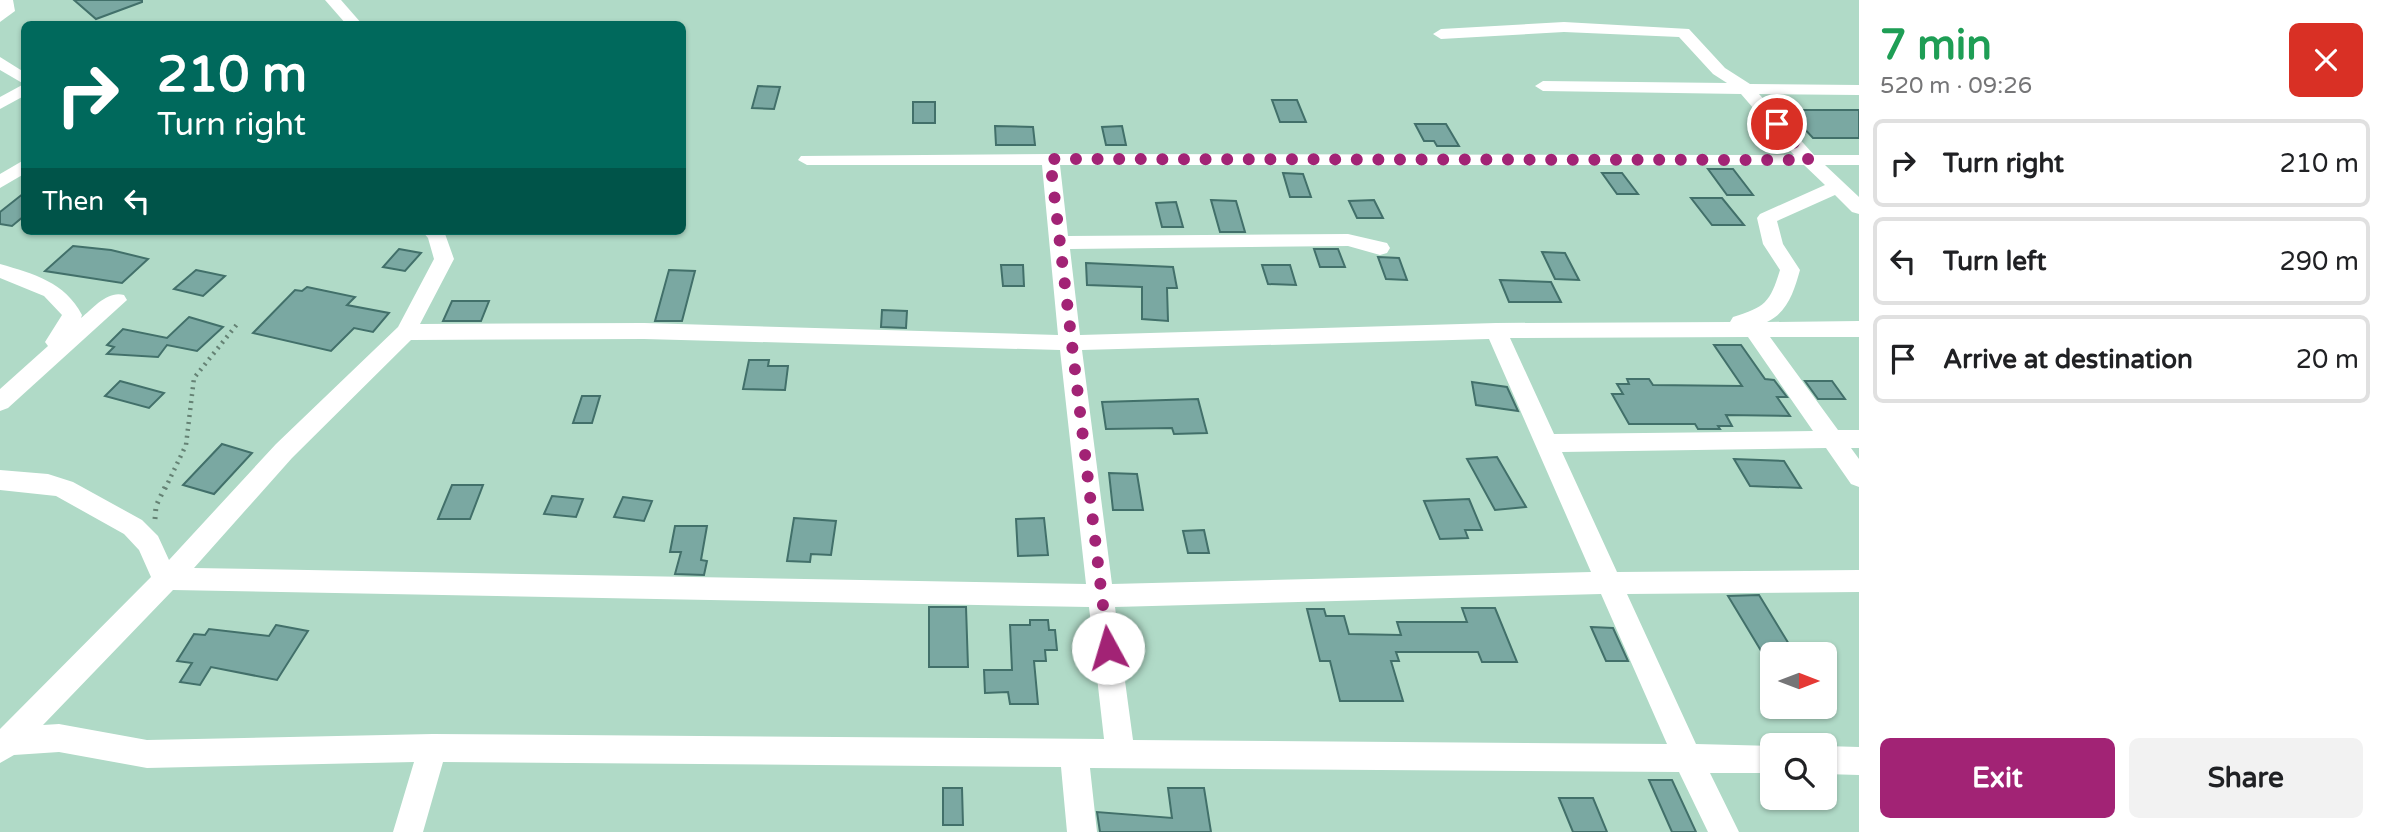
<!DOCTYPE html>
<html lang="en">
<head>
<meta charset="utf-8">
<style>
	:root { --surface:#fff; --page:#f2f2f2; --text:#202124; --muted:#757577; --line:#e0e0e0; --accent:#a22375 }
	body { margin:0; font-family:"Varela Round",sans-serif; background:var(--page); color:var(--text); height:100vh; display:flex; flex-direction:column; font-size:26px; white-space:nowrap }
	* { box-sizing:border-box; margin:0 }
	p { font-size:23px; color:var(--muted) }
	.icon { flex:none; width:38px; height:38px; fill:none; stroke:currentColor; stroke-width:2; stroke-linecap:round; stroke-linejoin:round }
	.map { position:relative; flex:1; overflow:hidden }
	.side { display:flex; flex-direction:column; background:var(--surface); width:525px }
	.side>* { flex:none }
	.top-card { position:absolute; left:21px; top:21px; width:665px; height:214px; border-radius:10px; box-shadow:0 2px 5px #0004; background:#00695c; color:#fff; overflow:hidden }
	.needle { width:46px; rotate:90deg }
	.tools { position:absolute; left:1760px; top:642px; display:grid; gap:14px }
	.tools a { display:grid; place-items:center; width:77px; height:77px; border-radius:10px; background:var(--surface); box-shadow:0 2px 5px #0004; font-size:35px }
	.pin { position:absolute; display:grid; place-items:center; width:60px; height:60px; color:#fff; margin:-30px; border:4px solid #fff; border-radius:50%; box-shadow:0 2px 7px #0007 }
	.me { position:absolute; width:77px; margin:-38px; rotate:354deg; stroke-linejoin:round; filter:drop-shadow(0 0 5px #0008) }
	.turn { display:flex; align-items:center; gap:24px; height:147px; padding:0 21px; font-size:32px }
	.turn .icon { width:91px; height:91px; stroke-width:2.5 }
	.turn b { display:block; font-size:49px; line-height:60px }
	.then { display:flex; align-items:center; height:66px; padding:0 21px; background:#0003; gap:14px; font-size:26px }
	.round { display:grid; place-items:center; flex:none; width:74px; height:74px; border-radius:10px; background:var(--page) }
	.headline { display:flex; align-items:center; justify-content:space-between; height:119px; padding:0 21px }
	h1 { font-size:42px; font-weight:800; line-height:52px; color:#1e9e55 }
	.cta { display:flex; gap:14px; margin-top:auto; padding:14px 21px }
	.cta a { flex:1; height:80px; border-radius:10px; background:var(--accent); color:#fff; font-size:28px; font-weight:800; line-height:80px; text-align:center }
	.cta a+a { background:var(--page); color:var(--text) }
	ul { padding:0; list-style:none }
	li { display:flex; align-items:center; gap:21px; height:88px; margin:0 14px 10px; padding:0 7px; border:4px solid var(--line); border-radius:10px }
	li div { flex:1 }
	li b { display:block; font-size:26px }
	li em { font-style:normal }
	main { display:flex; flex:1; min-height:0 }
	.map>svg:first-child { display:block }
	.building { fill:#7aa8a2; stroke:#42706a; stroke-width:2 }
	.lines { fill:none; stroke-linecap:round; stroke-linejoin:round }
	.path-far1 { stroke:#658274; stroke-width:4.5; stroke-dasharray:2 5; stroke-linecap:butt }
	.path { stroke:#658274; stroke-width:5; stroke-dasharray:2 6; stroke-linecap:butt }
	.minor { fill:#fff; fill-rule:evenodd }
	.route { stroke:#a22375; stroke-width:12; stroke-dasharray:0 21.6 }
</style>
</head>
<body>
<main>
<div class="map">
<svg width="1859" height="832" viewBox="0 0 1859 832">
	<rect width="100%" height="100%" fill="#b0dac7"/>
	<g class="building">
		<polygon points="74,0 142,0 142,2 96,19"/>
		<polygon points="758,86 780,87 774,109 752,108"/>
		<polygon points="1272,100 1297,100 1306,122 1280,122"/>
		<rect x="913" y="102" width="22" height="21"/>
		<polygon points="1787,110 1859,110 1859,138 1813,138"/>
		<polygon points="1415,124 1446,124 1459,146 1437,146 1434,141 1424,141"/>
		<polygon points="995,126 1033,127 1035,145 996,145"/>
		<polygon points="1122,126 1126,145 1106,145 1102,127"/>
		<polygon points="1708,169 1733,169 1753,195 1727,195"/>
		<polygon points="1283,173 1303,174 1311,197 1290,197"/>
		<polygon points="1602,173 1622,173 1638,194 1617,194"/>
		<polygon points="24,193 24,216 12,226 0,224 0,212"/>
		<polygon points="1691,198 1722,198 1744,225 1712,225"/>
		<polygon points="1211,200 1236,201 1245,232 1220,232"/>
		<polygon points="1374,200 1383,218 1357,218 1349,201"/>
		<polygon points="1176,202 1183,227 1162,227 1156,203"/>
		<polygon points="73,246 111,250 148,259 122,283 45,271"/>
		<polygon points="399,249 421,253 405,271 383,267"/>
		<polygon points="1314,249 1338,249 1345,267 1320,267"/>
		<polygon points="1542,252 1565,253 1579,280 1555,279"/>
		<polygon points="1378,257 1399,258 1407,280 1386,279"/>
		<polygon points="1086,263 1173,267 1177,288 1167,288 1168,321 1142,319 1142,287 1087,285"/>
		<polygon points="1001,265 1023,265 1024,286 1003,286"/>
		<polygon points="1262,265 1290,265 1296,285 1268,284"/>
		<polygon points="196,270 225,276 203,296 174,289"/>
		<polygon points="669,270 695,271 682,321 655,321"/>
		<polygon points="1500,280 1551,282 1561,302 1509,302"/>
		<polygon points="307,287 355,297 347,305 389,313 373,332 354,328 331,351 253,333 295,290 302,291"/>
		<polygon points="452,301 489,301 481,321 443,321"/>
		<polygon points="882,310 907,311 906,328 881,327"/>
		<polygon points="189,317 223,327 197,351 167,345 158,357 107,354 114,347 107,345 123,329 167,338"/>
		<polygon points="1714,345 1741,345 1765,379 1774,380 1787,397 1777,397 1790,416 1726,415 1732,426 1718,426 1720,429 1698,429 1695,424 1629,424 1612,394 1623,394 1617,384 1629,384 1627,379 1649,379 1653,385 1742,386"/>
		<polygon points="749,360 769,360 768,366 788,366 785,390 743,389"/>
		<polygon points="120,381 164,393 149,408 105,396"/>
		<polygon points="1805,381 1832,381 1845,399 1818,399"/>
		<polygon points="1472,382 1507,387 1518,411 1476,405"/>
		<polygon points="582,396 600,396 592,423 573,423"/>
		<polygon points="1198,399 1207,433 1174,434 1172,428 1106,429 1102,402"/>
		<polygon points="222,444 252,453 214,494 183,485"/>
		<polygon points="1497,457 1526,507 1495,510 1467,459"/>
		<polygon points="1734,459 1784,461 1801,488 1750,486"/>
		<polygon points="1109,473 1137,474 1143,510 1113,510"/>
		<polygon points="452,485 483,485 470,519 438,519"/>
		<polygon points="552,496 583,499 576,517 544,514"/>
		<polygon points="623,497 652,501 644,521 614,517"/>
		<polygon points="1469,499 1482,530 1465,530 1468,538 1440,539 1424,501"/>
		<polygon points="794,518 836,521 831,555 811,554 810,562 787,561"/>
		<polygon points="1044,518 1048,555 1018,556 1016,519"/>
		<polygon points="675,526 707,526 701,560 707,561 704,575 675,574 681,552 670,552"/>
		<polygon points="1204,530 1209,553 1188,553 1183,531"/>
		<polygon points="1759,595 1795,654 1763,654 1728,596"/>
		<polygon points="929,607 966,607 968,667 929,667"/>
		<polygon points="1462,608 1495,608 1517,662 1482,662 1478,652 1396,652 1399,661 1391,661 1403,701 1340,701 1330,661 1320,661 1307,609 1324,609 1326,616 1344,616 1349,634 1401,635 1397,622 1467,622"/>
		<polygon points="1030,620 1048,620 1049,630 1055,630 1057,650 1045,650 1046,661 1034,661 1038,704 1010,704 1008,692 985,693 984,670 1012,670 1010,625 1030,625"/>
		<polygon points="276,625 308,631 277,680 211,667 200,685 180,682 192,663 177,661 194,634 205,635 209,629 269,636"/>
		<polygon points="1591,627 1613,628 1628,661 1606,661"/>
		<polygon points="1649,780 1672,780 1696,832 1672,832"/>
		<polygon points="943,788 962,788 963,825 943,825"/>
		<polygon points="1168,788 1204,788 1211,832 1100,832 1097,812 1172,818"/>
		<polygon points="1559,798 1593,798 1607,832 1573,832"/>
	</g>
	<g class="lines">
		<polyline class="path-far1" points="165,489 186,445 194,378 238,323"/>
		<polyline class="path" points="155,519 156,506 165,487"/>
		<g class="minor">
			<polygon points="0,0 13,0 15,11 0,22"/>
			<polygon points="325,0 341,0 362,24 346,24"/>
			<path d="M1564,22L1689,29L1725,68L1750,84L1859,85V95L1759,94L1814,155H1859V165H1825L1859,197V214L1852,212L1835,195L1777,221L1783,244L1800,270C1794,291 1788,312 1767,322L1859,321V337H1770L1838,430H1859V448H1851L1859,459V487L1851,484L1826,448L1562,452L1617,572L1859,570V592L1627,594L1696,744L1775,746L1773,773H1710L1739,832H1708L1679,772L1090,768L1097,832H1067L1061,767L443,762L423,832H393L414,762L147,768L59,752L14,755L0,763V729L151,577L139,550L124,534L56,496L0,490V470L48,474L73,482L142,520L158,536L169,560L276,444L398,327L434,259L428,238L422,231H444L454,259L420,324L644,323L1058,335L1042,165H807L798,160L801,156L1050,154L1794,155L1741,94L1543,91L1535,86L1543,81L1727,83L1713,74L1679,37L1564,32L1441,39L1433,34L1441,29ZM1060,165H1804L1825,185L1760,214L1757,218L1763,244L1780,270C1770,303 1765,307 1733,317L1730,322L1496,323L1080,335L1070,249L1348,246L1380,255L1387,253L1390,248L1387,243L1348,234L1068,236ZM1748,337L1813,431L1554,434L1510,338ZM644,339L1060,350L1086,584L194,568L292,458L411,340ZM1489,339L1591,572L1112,584L1082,350ZM173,590L1089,607L1104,739L433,734L147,740L59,724L43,725ZM1601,594L1667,744L1133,740L1115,607Z"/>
			<polygon points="0,57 24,72 24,84 0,70"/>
			<polygon points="24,84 24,96 0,109 0,97"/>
			<polygon points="24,160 24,174 0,188 0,174"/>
			<path d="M0,264C34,274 65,282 82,315L81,318C93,308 108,290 124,295L127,300L8,408L0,411V389L48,346L45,342L62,315L44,296L0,278Z"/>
			<polygon points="1825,746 1859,747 1859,775 1825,774"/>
		</g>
	</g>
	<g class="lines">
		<polyline class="route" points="1108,648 1050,159 1809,160 1777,124"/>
	</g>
</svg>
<div class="tools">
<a><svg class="needle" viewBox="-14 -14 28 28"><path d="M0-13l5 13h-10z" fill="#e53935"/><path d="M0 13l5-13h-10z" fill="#757577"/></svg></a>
<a><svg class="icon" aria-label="search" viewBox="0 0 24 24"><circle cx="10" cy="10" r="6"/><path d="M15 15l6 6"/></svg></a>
</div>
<div class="pin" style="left:1777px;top:124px;background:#d93025"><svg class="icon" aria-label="arrive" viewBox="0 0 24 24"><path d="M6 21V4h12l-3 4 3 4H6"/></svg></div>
<svg class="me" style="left:1108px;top:648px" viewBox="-20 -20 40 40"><circle r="19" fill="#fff"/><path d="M0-13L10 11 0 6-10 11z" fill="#a22375"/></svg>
<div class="top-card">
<div class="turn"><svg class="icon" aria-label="right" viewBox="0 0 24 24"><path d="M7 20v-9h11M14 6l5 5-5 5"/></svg><div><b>210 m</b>Turn right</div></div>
<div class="then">Then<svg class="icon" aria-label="left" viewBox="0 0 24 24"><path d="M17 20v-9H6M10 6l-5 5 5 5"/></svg></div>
</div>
</div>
<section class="side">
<div class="headline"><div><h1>7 min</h1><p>520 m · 09:26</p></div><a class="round" style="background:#d93025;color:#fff"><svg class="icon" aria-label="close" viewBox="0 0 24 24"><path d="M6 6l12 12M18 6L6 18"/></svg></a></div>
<ul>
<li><svg class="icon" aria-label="right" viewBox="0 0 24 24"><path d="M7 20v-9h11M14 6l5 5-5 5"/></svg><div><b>Turn right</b></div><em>210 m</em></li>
<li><svg class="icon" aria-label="left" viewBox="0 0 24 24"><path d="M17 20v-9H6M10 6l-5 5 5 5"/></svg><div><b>Turn left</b></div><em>290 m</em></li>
<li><svg class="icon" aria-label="arrive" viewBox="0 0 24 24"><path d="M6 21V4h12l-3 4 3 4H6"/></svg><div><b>Arrive at destination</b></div><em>20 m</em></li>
</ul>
<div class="cta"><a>Exit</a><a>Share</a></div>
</section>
</main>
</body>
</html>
